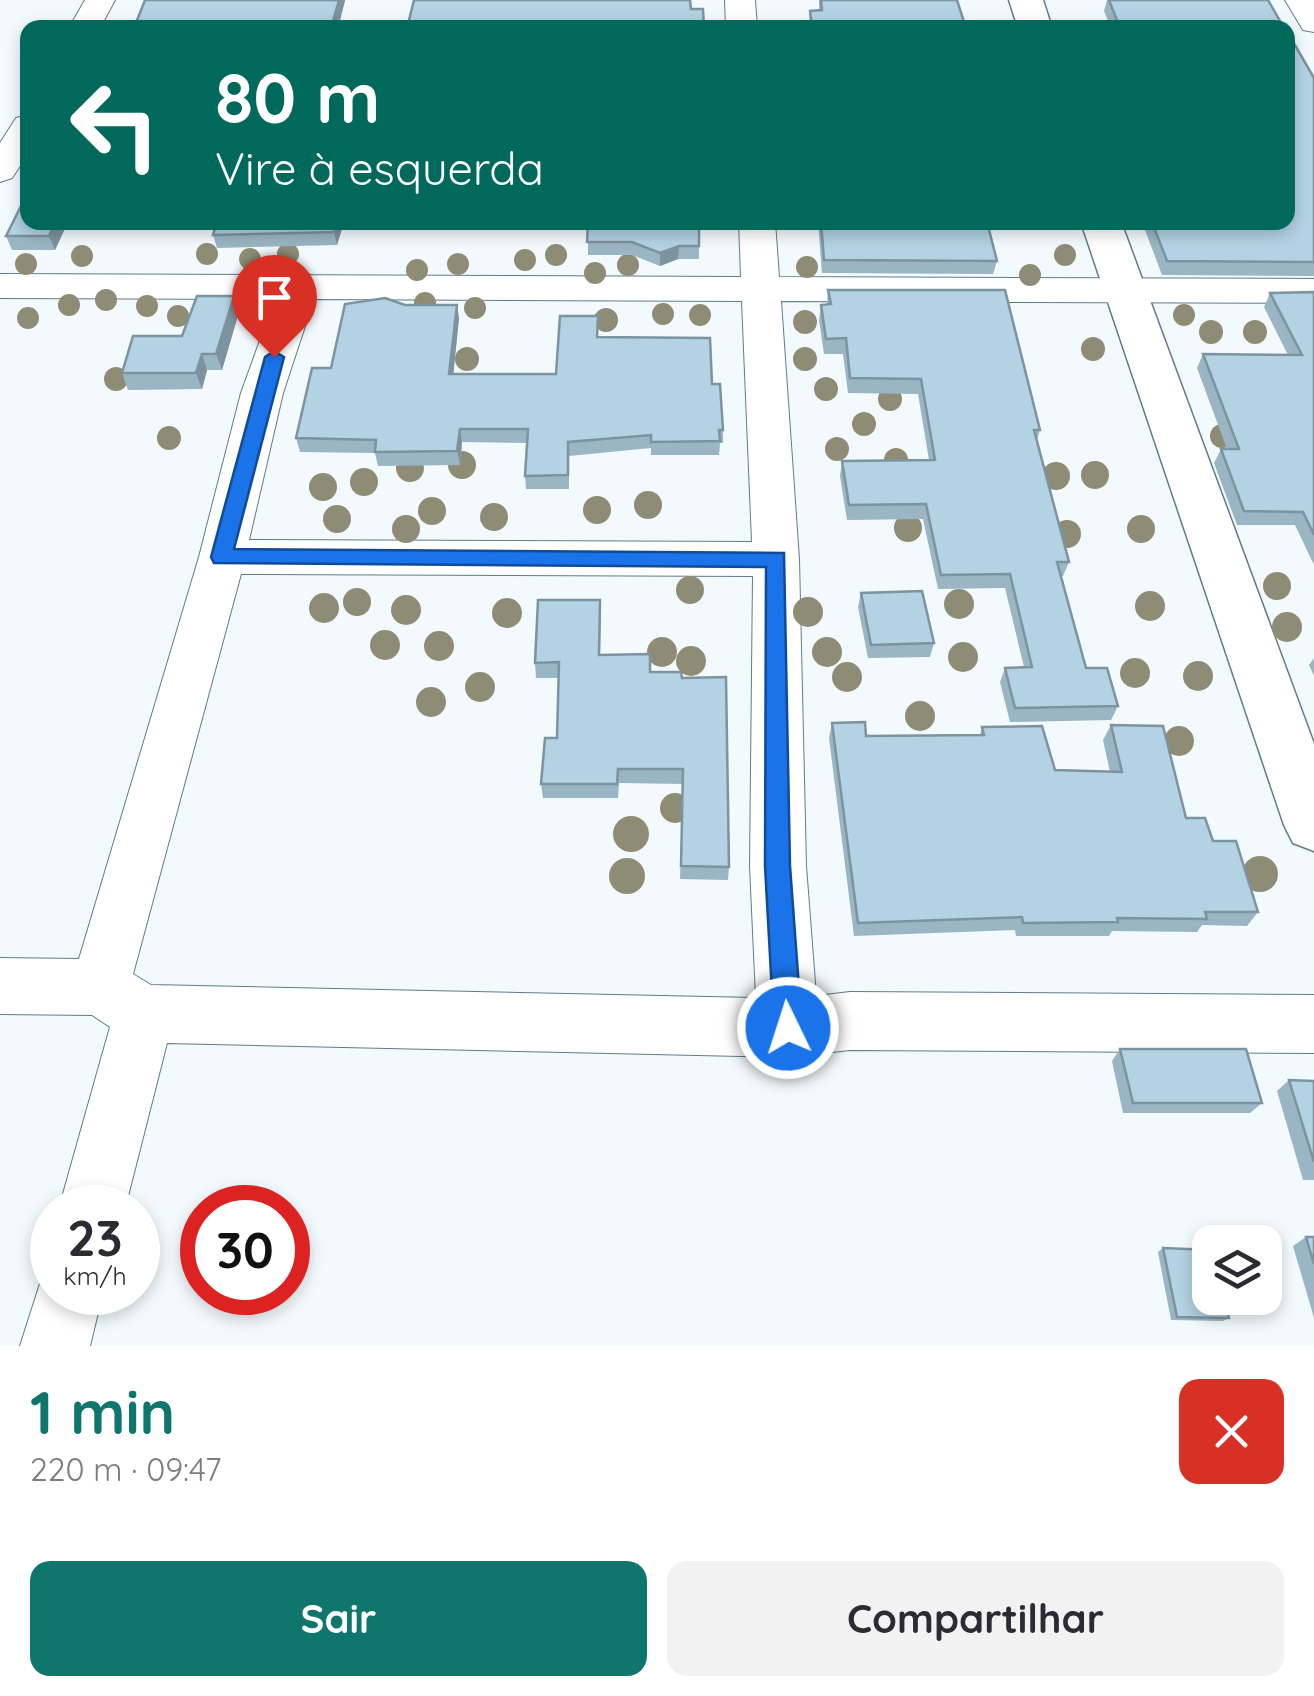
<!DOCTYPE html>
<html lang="pt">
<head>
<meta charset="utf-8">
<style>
	:root { --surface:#fff; --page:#f2f2f3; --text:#2b2b33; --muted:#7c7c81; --accent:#0f766e }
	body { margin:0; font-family:Quicksand,sans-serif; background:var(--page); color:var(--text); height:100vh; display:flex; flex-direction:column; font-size:38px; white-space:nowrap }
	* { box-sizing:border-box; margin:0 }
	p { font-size:32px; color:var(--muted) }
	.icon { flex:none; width:55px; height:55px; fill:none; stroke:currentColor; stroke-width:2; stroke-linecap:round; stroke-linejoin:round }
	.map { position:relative; height:1346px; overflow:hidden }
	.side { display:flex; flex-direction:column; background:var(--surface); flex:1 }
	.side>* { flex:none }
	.banner { position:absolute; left:20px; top:20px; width:1275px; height:210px; border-radius:20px; box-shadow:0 5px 15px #0003; background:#00695c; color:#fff; overflow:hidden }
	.controls { position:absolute; left:1192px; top:1225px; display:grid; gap:20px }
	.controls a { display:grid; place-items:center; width:90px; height:90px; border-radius:20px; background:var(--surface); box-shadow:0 5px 15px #0003; font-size:50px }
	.speed { position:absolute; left:30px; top:1185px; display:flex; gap:20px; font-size:50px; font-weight:700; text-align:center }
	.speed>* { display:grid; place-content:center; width:130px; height:130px; border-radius:50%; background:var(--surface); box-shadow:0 5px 15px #0003; line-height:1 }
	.speed small { font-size:25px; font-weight:400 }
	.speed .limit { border:15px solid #d22; background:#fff; color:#111 }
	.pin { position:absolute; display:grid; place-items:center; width:85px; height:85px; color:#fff; margin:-102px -42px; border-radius:50% 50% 50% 0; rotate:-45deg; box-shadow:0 0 10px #0007 }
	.pin .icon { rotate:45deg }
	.me { position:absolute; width:110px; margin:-55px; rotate:356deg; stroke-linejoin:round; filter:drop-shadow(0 0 8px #0008) }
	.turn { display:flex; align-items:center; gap:35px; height:210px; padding:0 30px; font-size:45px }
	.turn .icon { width:130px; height:130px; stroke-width:2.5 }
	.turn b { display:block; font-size:70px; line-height:85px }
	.round { display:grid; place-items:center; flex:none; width:105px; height:105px; border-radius:20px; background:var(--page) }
	.summary { display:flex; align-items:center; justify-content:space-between; height:170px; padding:0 30px }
	h1 { font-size:60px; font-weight:800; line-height:75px; color:var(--accent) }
	.action { display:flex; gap:20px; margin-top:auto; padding:20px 30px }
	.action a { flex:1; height:115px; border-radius:20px; background:var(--accent); color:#fff; font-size:40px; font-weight:800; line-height:115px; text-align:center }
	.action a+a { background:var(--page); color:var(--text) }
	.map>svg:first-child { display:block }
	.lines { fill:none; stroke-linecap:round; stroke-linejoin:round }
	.street-casing { stroke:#5f7c8b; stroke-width:2 }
	.secondary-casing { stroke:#5f7c8b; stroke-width:3 }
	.street { fill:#fff; fill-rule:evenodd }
	.secondary { fill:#fff; fill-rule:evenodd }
	.tree { fill:#8f8c76 }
	.wall { fill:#9ab5c3 }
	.shaded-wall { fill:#7d939f }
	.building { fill:#b3d2e3; stroke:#7d939f; stroke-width:2.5 }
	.route { fill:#1a73e8; stroke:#114b97; stroke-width:2.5 }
</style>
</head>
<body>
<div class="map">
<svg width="1314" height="1346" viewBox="0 0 1314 1346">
	<rect width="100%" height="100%" fill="#f3fafd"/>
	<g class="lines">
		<defs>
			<g id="street">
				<polygon points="85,0 115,0 100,28 69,28"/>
				<polygon points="725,0 755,0 757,28 726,28"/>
				<polygon points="1285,0 1314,0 1314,32 1303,30"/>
				<polygon points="28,115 28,154 12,178 0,182 0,143 16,118"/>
				<path d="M739,222H775L779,277L1314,279V303L781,301L799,559L806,866L816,996L850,992L1314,995V1053L850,1050L788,1057L167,1043L125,1208H59L110,1027L92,1015L0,1014V958L79,959L199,557L241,393L275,299L0,298V274L741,277ZM314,299L742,301L752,542L249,540L283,393ZM241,574L753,576L750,866L756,998L151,985L133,974Z"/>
				<polygon points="52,1265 52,1292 103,1292 90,1346 20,1346 45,1268"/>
			</g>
			<g id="secondary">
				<polygon points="1009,0 1043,0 1052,28 1018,28"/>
				<polygon points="1081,222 1121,222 1314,744 1314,851 1293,843 1284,825"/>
			</g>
		</defs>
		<use href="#street" class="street-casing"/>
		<use href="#secondary" class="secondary-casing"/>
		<use href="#street" class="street"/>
		<use href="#secondary" class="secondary"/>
	</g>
	<g class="tree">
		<circle cx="207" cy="254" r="11"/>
		<circle cx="288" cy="254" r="11"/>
		<circle cx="556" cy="255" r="11"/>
		<circle cx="1065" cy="255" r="11"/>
		<circle cx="82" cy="256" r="11"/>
		<circle cx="250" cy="259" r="11"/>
		<circle cx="525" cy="260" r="11"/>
		<circle cx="26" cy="264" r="11"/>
		<circle cx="458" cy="264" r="11"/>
		<circle cx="628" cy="265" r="11"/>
		<circle cx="807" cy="267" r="11"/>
		<circle cx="417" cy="270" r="11"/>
		<circle cx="595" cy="273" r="11"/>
		<circle cx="1030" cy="275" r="11"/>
		<circle cx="106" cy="300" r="11"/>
		<circle cx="425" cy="303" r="11"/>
		<circle cx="69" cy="305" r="11"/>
		<circle cx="147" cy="306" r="11"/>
		<circle cx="475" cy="308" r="11"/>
		<circle cx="663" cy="314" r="11"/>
		<circle cx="700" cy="315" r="11"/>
		<circle cx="1184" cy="315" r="11"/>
		<circle cx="178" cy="316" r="11"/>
		<circle cx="28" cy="318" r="11"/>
		<circle cx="606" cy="320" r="12"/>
		<circle cx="805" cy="322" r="12"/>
		<circle cx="1211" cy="332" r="12"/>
		<circle cx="1255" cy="332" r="12"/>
		<circle cx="1093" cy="349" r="12"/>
		<circle cx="467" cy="359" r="12"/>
		<circle cx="805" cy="359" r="12"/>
		<circle cx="116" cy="379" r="12"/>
		<circle cx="826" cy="389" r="12"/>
		<circle cx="890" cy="399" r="12"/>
		<circle cx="864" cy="424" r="12"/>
		<circle cx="1222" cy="436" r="12"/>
		<circle cx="169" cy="438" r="12"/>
		<circle cx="837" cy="449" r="12"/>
		<circle cx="896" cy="460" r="12"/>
		<circle cx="462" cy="465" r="14"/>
		<circle cx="410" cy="468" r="14"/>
		<circle cx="1095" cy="475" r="14"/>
		<circle cx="1056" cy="476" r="14"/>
		<circle cx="364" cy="482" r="14"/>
		<circle cx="323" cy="487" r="14"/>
		<circle cx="648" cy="505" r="14"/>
		<circle cx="597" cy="510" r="14"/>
		<circle cx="432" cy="511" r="14"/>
		<circle cx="494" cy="517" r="14"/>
		<circle cx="337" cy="519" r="14"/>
		<circle cx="908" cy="528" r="14"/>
		<circle cx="406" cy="529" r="14"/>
		<circle cx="1141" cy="529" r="14"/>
		<circle cx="1067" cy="534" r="14"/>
		<circle cx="1277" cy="586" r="14"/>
		<circle cx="690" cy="590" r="14"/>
		<circle cx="357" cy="602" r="14"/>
		<circle cx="959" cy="604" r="15"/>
		<circle cx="1150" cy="606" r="15"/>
		<circle cx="324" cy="608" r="15"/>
		<circle cx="406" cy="610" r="15"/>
		<circle cx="808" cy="612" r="15"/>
		<circle cx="507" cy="613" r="15"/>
		<circle cx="1287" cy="627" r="15"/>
		<circle cx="385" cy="645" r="15"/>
		<circle cx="439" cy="646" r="15"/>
		<circle cx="662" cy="652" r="15"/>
		<circle cx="827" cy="652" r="15"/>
		<circle cx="963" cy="657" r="15"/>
		<circle cx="691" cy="661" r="15"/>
		<circle cx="1135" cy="673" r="15"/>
		<circle cx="1198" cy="676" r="15"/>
		<circle cx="847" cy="677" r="15"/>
		<circle cx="480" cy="687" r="15"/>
		<circle cx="431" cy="702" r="15"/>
		<circle cx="920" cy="716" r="15"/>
		<circle cx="1179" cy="741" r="15"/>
		<circle cx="675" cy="808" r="15"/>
		<circle cx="631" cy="834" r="18"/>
		<circle cx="1260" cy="874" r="18"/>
		<circle cx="627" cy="876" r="18"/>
	</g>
	<g class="wall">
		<polygon points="819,0 957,0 966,28 809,28 810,11 819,10"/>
		<polygon points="1107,0 1268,0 1284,28 1111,28 1104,11"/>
		<polygon points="691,9 704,28 407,28"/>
		<polygon points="1314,78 1314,276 1162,275 1142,222 1288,222"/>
		<polygon points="68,222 55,250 12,250 6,236"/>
		<polygon points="344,222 337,245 217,248 213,235"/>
		<polygon points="504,222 699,222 699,259 678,259 660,266 632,255 588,255 588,229 504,225"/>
		<polygon points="818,222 987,222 997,261 993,274 822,273"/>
		<polygon points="828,290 1040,430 1037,440 1069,562 1063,576 1061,576 1086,668 1118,706 1111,720 1010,722 1000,682 1005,668 1024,667 1005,588 938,589 923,519 847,520 840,476 842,461 929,460 918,394 848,393 843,354 824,354 819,320 821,305 827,304"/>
		<polygon points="1314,292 1314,565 1295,525 1237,525 1214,463 1221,449 1227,449 1197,368 1203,354 1288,355 1264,307 1270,293"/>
		<polygon points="405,305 459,318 453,374 556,374 598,337 712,384 723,430 723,443 720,443 719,455 651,455 651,448 569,456 569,489 526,489 525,476 527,443 462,442 460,465 378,466 375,453 300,452 296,438 331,368"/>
		<polygon points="239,312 222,370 207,370 202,389 128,390 122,373 182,336"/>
		<polygon points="861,593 934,643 930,657 868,658 858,607"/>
		<polygon points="601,615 600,654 650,672 682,678 729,867 728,880 680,879 683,784 619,783 618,798 543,798 541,784 557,738 558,678 536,678 535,663"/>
		<polygon points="1314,658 1314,676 1309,665"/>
		<polygon points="832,723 866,736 980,735 982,727 1055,770 1110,772 1103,740 1111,725 1186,818 1213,841 1258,912 1247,926 1202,925 1197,932 1112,931 1109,936 1016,936 1015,930 854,936 829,738"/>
		<polygon points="1120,1049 1262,1103 1250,1113 1123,1113 1112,1061"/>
		<polygon points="1289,1080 1314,1081 1314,1180 1303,1180 1277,1091"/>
		<polygon points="1306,1237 1314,1237 1314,1318 1293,1246"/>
		<polygon points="1163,1248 1229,1318 1223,1321 1171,1320 1158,1252"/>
	</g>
	<g class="shaded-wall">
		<polygon points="339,0 345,0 345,1 338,28 331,28"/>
		<polygon points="55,222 68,222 55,250 49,236"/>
		<polygon points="337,222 344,222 337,245 334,232"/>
		<polygon points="679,246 678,259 660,266 660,253"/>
		<polygon points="234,296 239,312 222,370 216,354"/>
		<polygon points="457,305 459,318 452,388 449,374"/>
		<polygon points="202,354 207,370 202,389 196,373"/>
		<polygon points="460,429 462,442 460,465 457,451"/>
	</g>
	<g class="building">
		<polygon points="145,0 339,0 331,28 134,28"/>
		<polygon points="414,0 690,0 691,9 703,9 704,28 610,28 610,25 542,26 542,28 407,28"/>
		<polygon points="821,0 957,0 966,28 812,28 810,11 822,10"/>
		<polygon points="1109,0 1268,0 1284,28 1120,28"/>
		<polygon points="1288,33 1314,78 1314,262 1167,261 1152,222 1288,222"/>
		<polygon points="28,192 28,222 55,222 49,236 6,236"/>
		<polygon points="217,222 337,222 334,232 213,235"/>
		<polygon points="588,222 699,222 699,246 679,246 660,253 632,242 587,242"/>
		<polygon points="821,222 987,222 997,261 824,260"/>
		<polygon points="828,290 1005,290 1040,430 1034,430 1069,562 1057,562 1086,668 1107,668 1118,706 1015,708 1005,668 1032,667 1010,574 941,575 926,504 849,505 842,461 935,460 921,379 850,378 846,338 826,339 821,305 831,304"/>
		<polygon points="1314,292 1314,535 1303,512 1244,511 1221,449 1239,449 1203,354 1302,355 1270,293"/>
		<polygon points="197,296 234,296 216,354 202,354 196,373 122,373 133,336 182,336"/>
		<polygon points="385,298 405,305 457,305 449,374 556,374 560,316 598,316 597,337 710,338 712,384 720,384 723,430 719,430 720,441 651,442 651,435 568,442 568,475 525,476 528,429 460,429 457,451 375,452 376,440 296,438 312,368 331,368 345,304"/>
		<polygon points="922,591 934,643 871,645 861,593"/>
		<polygon points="538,600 600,600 599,655 650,654 650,672 681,672 682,678 726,677 729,867 681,866 683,769 618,769 617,784 541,784 545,738 557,738 559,662 535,663"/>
		<polygon points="865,722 866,736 984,735 982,727 1042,726 1055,770 1122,772 1111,725 1163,726 1186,818 1205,818 1213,841 1236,841 1258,912 1205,912 1207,919 1117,918 1118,922 1023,923 1022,917 858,923 832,723"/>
		<polygon points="1120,1049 1246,1049 1262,1103 1133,1103"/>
		<polygon points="1289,1080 1314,1081 1314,1162"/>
		<polygon points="1306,1237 1314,1237 1314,1264"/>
		<polygon points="1163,1248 1210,1250 1210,1298 1224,1298 1229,1318 1177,1317"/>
	</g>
	<polygon class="route" points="274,351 284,357 234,549 784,553 790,866 802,1028 798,1037 788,1041 778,1037 774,1028 765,866 766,567 214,563 211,557 265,357"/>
</svg>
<div class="controls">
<a><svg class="icon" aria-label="layers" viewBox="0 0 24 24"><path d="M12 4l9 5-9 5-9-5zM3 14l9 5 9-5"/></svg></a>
</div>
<div class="speed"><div>23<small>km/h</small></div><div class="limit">30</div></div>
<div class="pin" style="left:274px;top:357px;background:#d93025"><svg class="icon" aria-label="arrive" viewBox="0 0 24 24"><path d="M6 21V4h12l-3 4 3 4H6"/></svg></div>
<svg class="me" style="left:788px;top:1028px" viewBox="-20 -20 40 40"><circle r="17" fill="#1a73e8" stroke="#fff" stroke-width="3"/><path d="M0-11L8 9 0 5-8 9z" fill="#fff"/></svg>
<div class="banner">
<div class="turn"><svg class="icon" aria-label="left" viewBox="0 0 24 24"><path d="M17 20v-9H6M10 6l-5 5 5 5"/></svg><div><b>80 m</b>Vire à esquerda</div></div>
</div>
</div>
<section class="side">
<div class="summary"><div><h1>1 min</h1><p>220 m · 09:47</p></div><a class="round" style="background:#d93025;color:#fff"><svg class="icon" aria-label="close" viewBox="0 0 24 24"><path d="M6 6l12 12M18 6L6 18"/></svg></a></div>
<div class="action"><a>Sair</a><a>Compartilhar</a></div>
</section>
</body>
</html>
